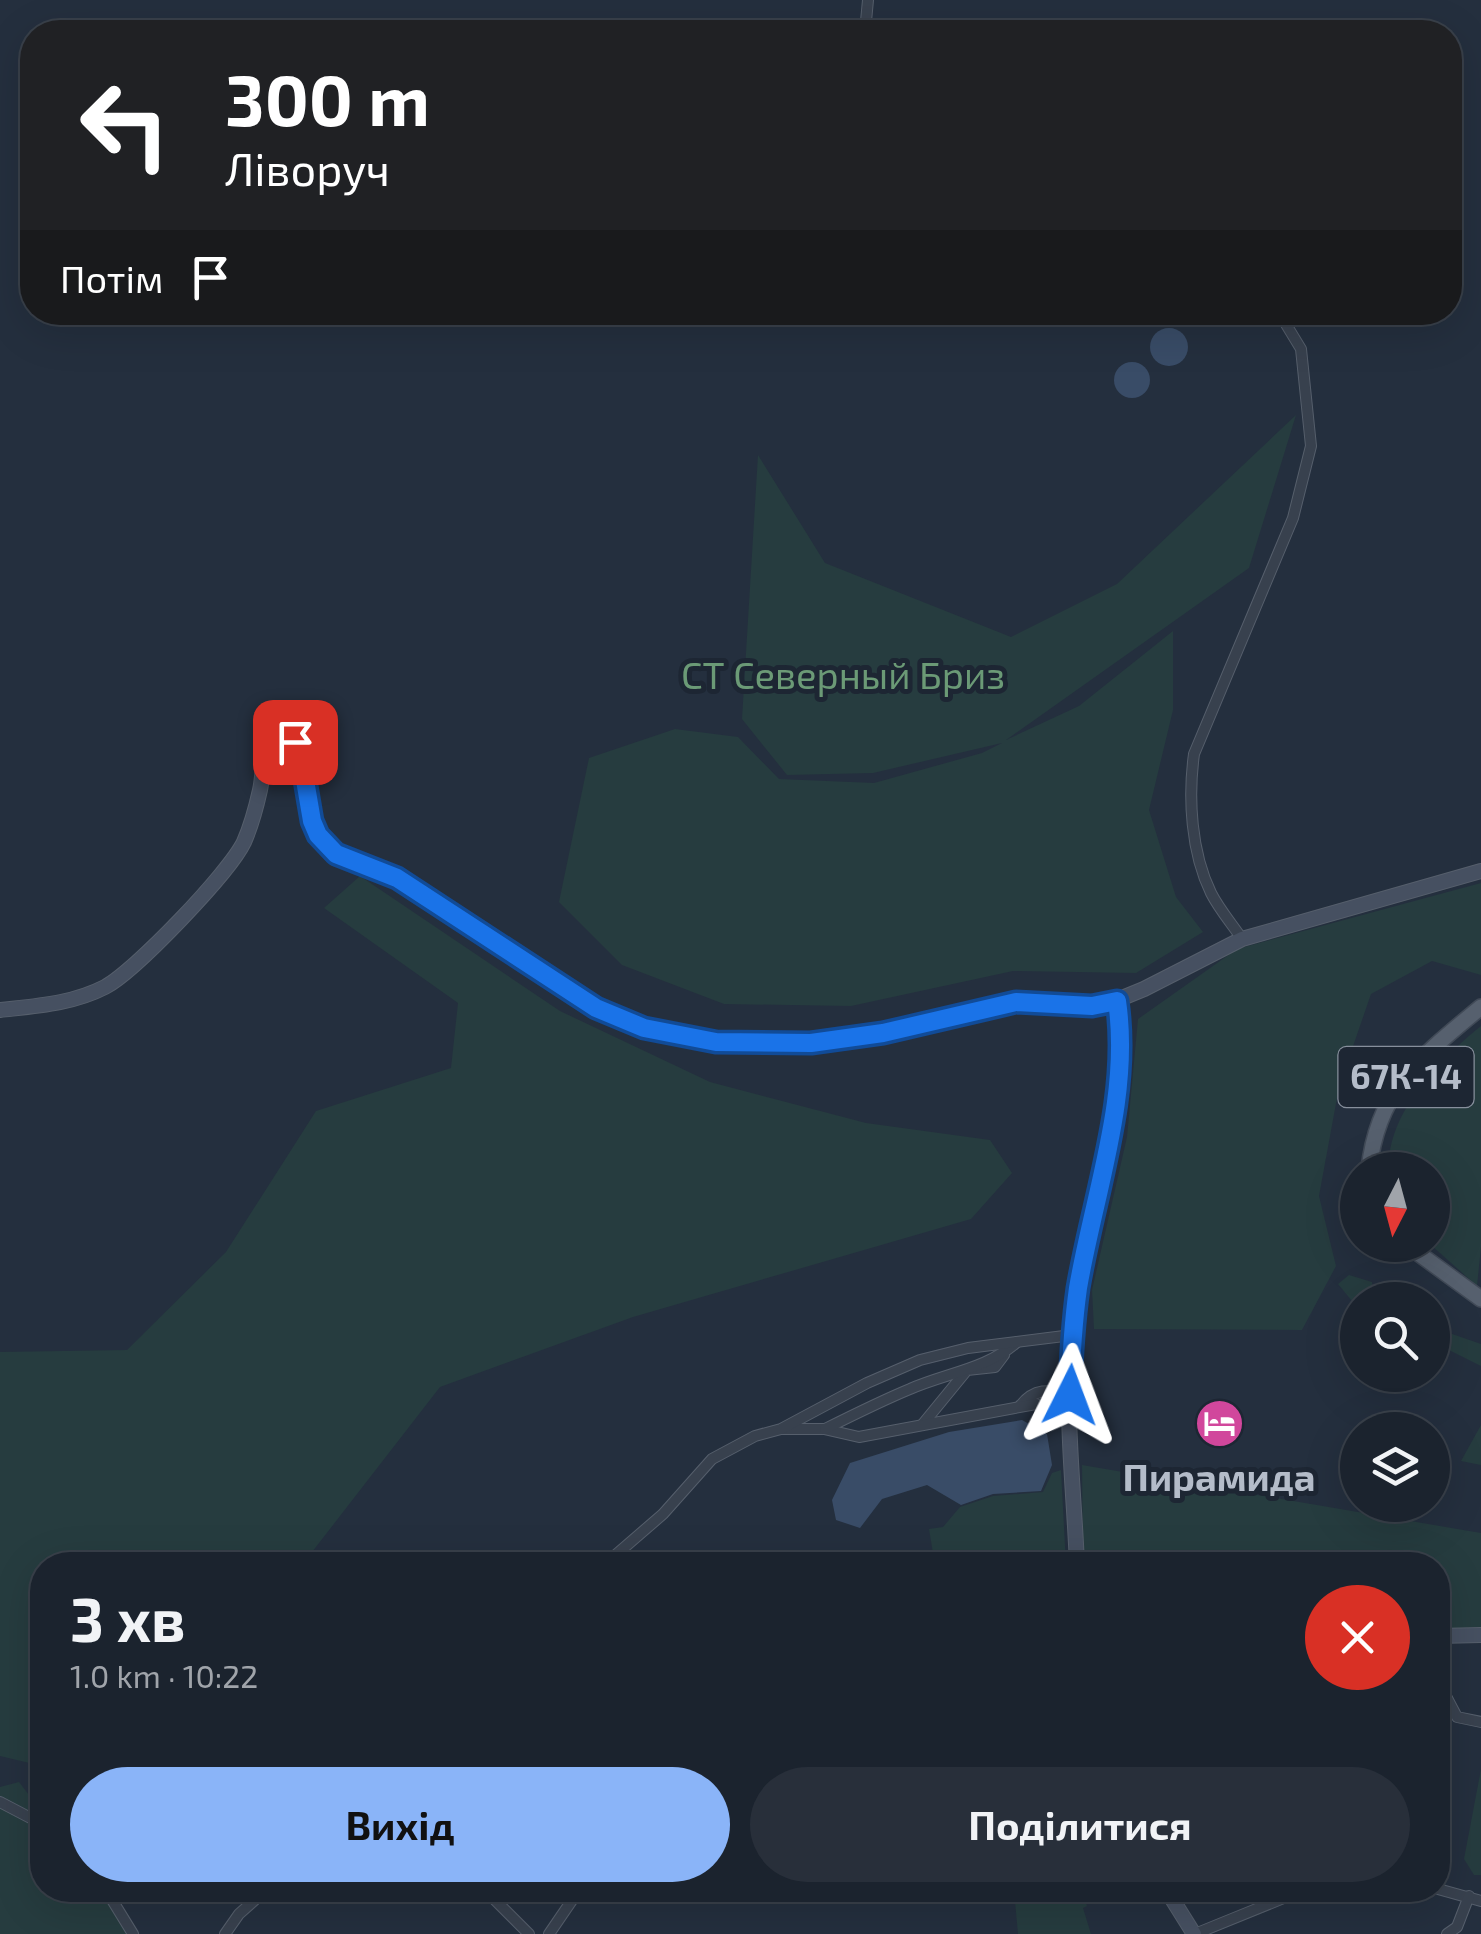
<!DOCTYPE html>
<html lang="uk">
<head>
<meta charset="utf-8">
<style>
	:root { --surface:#1b232e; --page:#282f3a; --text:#f1f3f6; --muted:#a0a4aa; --line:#39404a; --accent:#8ab4f8 }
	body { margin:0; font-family:"Exo 2",sans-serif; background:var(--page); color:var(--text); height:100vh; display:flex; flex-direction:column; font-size:38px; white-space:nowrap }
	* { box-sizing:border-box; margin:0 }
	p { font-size:32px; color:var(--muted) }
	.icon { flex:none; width:55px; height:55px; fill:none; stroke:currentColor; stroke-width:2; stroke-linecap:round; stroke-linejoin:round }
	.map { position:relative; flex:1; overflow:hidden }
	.drawer { position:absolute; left:30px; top:1552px; width:1420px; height:350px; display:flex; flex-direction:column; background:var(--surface); border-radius:40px; box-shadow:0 10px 40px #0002,0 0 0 2px var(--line) }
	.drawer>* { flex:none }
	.guide { position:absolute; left:20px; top:20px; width:1442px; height:305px; border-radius:40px; box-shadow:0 10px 40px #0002,0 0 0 2px var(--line); background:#202124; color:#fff; overflow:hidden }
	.needle { width:65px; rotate:186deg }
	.fabs { position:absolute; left:1340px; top:1152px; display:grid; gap:20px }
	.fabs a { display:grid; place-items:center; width:110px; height:110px; border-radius:50%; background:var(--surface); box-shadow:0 10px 40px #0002,0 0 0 2px var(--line); font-size:50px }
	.pin { position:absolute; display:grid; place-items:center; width:85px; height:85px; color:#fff; margin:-42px; border-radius:20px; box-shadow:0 5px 15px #0006 }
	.me { position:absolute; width:110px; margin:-55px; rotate:3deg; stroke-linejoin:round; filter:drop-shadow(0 0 8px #0008) }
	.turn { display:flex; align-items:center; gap:35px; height:210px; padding:0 40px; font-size:45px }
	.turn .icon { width:130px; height:130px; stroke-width:2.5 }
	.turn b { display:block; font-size:70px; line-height:85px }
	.then { display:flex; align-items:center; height:95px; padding:0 40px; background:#0003; gap:20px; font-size:38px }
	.round { display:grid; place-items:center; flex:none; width:105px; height:105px; border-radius:52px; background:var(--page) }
	.summary { display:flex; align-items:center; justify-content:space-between; height:170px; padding:0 40px }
	h1 { font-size:60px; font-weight:700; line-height:75px }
	.cta { display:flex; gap:20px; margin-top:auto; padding:20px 40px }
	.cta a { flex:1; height:115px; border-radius:60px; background:var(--accent); color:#111; font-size:40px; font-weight:700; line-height:115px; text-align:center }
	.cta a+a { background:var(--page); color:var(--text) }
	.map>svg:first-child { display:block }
	.green { fill:#263c3f }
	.water { fill:#394c67 }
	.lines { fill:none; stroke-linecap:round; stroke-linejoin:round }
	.street-casing { stroke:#565f6c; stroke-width:12 }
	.secondary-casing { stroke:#565f6c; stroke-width:16 }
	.primary-casing { stroke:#414a57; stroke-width:18 }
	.street { stroke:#38414e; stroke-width:10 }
	.secondary { stroke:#465061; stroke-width:14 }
	.primary { stroke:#56606e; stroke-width:15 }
	.route-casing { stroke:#114b97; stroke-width:25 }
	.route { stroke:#1a73e8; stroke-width:18 }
	.labels { text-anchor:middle; stroke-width:10; stroke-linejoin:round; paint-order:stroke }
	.shield { fill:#1d2633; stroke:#878f9c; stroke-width:2.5 }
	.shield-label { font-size:35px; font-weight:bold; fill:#b4bcc9 }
	.park-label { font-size:38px; fill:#6b9a76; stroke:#1d2633 }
	.poi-label { font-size:38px; font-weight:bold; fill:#b4bcc9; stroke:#1d2633 }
</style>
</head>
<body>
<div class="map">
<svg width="1481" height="1934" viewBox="0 0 1481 1934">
	<rect width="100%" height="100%" fill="#242f3e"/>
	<g class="green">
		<polygon points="1296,415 1249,568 1006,740 1079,706 1173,631 1173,710 1149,810 1176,897 1203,932 1136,973 1013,971 851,1006 724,1004 622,965 559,902 589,758 675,729 738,737 779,779 874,783 982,753 1002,743 873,773 787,775 742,719 758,455 825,563 1011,637 1117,584"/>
		<polygon points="360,876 560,1011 710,1082 866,1123 990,1140 1012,1173 971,1219 633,1317 440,1387 302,1565 42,1565 42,1766 0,1756 0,1352 127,1350 226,1252 316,1111 451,1068 458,1003 324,908"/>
		<polygon points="1481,883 1481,975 1432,961 1371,994 1339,1087 1319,1196 1336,1266 1302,1330 1094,1329 1092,1290 1127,1137 1138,1019 1237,949"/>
		<path d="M1481,1026V1247L1477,1286L1431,1245L1432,1170H1389C1386,1114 1440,1059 1481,1026Z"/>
		<polygon points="1349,1275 1372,1282 1373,1295 1379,1300 1358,1300 1357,1307 1338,1284"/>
		<polygon points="1432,1327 1481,1344 1481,1366 1433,1342"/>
		<polygon points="1481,1425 1481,1465 1461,1461"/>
		<polygon points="1082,1465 1481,1533 1481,1627 1438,1629 1438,1565 1083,1565"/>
		<polygon points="1061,1470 1066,1565 935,1565 929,1529 943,1527 960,1507 993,1496 1043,1492 1052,1473"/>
		<polygon points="1481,1769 1481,1875 1474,1875 1464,1859"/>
		<polygon points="19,1782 42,1812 42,1890 104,1890 133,1934 0,1934 0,1787"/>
		<polygon points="1014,1890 1082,1891 1087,1906 1083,1908 1091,1934 1018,1934"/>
	</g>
	<g class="water">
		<circle cx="1169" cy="347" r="19"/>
		<circle cx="1132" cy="380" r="18"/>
		<polygon points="1022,1420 1047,1434 1052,1465 1041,1491 993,1494 961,1505 927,1485 882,1499 860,1528 836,1520 832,1500 850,1463 949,1432"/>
	</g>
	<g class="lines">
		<defs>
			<g id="street">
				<polyline points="865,32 868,0"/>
				<path d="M841,312C854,326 868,321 882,312"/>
				<path d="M1242,939C1232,924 1219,909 1211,893C1191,852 1188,798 1194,754L1293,518L1311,446L1301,349L1284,321L1270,312"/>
				<path d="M1020,1406C1034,1388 1049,1389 1070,1395"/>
				<polyline points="922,1425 967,1370 995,1367 1004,1355"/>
				<polyline points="782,1429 824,1429 859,1437 1036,1404 1049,1415 1071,1422"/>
				<path d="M825,1429C853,1415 881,1401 910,1389C946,1373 987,1369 1017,1342"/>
				<polyline points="604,1565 663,1514 712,1459 755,1436 781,1429 867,1383 920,1360 968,1348 1072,1335"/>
				<polyline points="1438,1681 1457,1717 1481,1722"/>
				<polyline points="0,1802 42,1824"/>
				<polyline points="1438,1889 1481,1901"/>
				<polyline points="106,1890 133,1934"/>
				<polyline points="485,1890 529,1934"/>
				<polyline points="225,1934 239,1914 266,1890"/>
				<polyline points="549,1934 579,1890"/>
				<polyline points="1195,1934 1286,1897 1319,1890"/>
				<polyline points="1447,1934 1457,1927 1469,1896"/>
			</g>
			<g id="secondary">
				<path d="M0,1010C36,1006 72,1004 105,987C135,971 229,873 244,842C251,826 256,808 260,790C263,777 262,757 270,745C274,739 275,740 282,737L295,742L300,751L312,821L318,835L336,854L397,878L616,1018L666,1033L716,1042L778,1044L849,1040L1015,1001L1105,1005L1144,989L1242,939L1481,871"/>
				<path d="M1077,1565C1074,1487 1063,1405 1073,1327C1087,1220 1132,1110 1117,1001"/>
				<polyline points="1438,1636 1481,1635"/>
				<polyline points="1149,1890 1169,1894 1194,1934"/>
			</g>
			<g id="primary">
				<path d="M1369,1170C1377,1089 1422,1056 1481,1007"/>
				<polyline points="1407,1245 1481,1299"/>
			</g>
		</defs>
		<use href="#street" class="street-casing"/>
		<use href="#secondary" class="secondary-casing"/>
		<use href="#primary" class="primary-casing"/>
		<use href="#street" class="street"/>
		<use href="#secondary" class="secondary"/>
		<use href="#primary" class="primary"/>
	</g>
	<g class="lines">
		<defs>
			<path id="route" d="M295,742L300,751L312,821L318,835L336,854L397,878L596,1008L644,1028L716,1042L811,1043L883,1033L1016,1002L1092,1006L1117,1001C1131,1097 1094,1194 1078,1288C1073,1324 1071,1359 1070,1395"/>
		</defs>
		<use href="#route" class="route-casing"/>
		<use href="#route" class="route"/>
	</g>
	<defs>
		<symbol id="hotel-disc" viewBox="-11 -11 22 22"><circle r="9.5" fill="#d1479c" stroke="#1d2633"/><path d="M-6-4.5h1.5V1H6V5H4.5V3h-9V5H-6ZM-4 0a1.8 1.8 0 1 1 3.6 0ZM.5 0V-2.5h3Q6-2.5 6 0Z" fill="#fff"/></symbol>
	</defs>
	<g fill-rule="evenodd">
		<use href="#hotel-disc" x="1192" y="1396" width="55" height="55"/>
	</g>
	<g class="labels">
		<rect class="shield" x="1338.5" y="1047" width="135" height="60" rx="8"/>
		<g class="shield-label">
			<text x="1406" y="1089">67К-14</text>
		</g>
		<g class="park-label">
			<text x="843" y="689">СТ Северный Бриз</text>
		</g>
		<g class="poi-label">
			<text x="1219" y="1491">Пирамида</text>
		</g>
	</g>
</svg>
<div class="fabs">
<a><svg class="needle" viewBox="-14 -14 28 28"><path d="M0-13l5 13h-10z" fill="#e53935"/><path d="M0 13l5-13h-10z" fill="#a0a4aa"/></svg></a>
<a><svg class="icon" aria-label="search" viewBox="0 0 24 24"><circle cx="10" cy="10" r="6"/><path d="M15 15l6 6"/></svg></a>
<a><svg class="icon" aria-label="layers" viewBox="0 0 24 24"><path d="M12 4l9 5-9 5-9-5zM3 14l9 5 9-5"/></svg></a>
</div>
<div class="pin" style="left:295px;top:742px;background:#d93025"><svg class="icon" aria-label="arrive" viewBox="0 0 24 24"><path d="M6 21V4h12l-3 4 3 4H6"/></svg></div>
<svg class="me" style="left:1070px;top:1395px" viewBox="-20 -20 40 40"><path d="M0-17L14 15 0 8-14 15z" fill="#1a73e8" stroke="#fff" stroke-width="4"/></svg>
<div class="guide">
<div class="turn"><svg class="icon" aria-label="left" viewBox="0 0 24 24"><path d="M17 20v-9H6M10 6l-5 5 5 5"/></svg><div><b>300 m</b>Ліворуч</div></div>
<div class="then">Потім<svg class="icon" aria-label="arrive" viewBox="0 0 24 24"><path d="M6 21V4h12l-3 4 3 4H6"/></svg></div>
</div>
<section class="drawer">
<div class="summary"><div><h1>3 хв</h1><p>1.0 km · 10:22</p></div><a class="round" style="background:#d93025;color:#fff"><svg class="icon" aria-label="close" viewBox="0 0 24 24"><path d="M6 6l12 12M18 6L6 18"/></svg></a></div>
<div class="cta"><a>Вихід</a><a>Поділитися</a></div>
</section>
</div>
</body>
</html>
